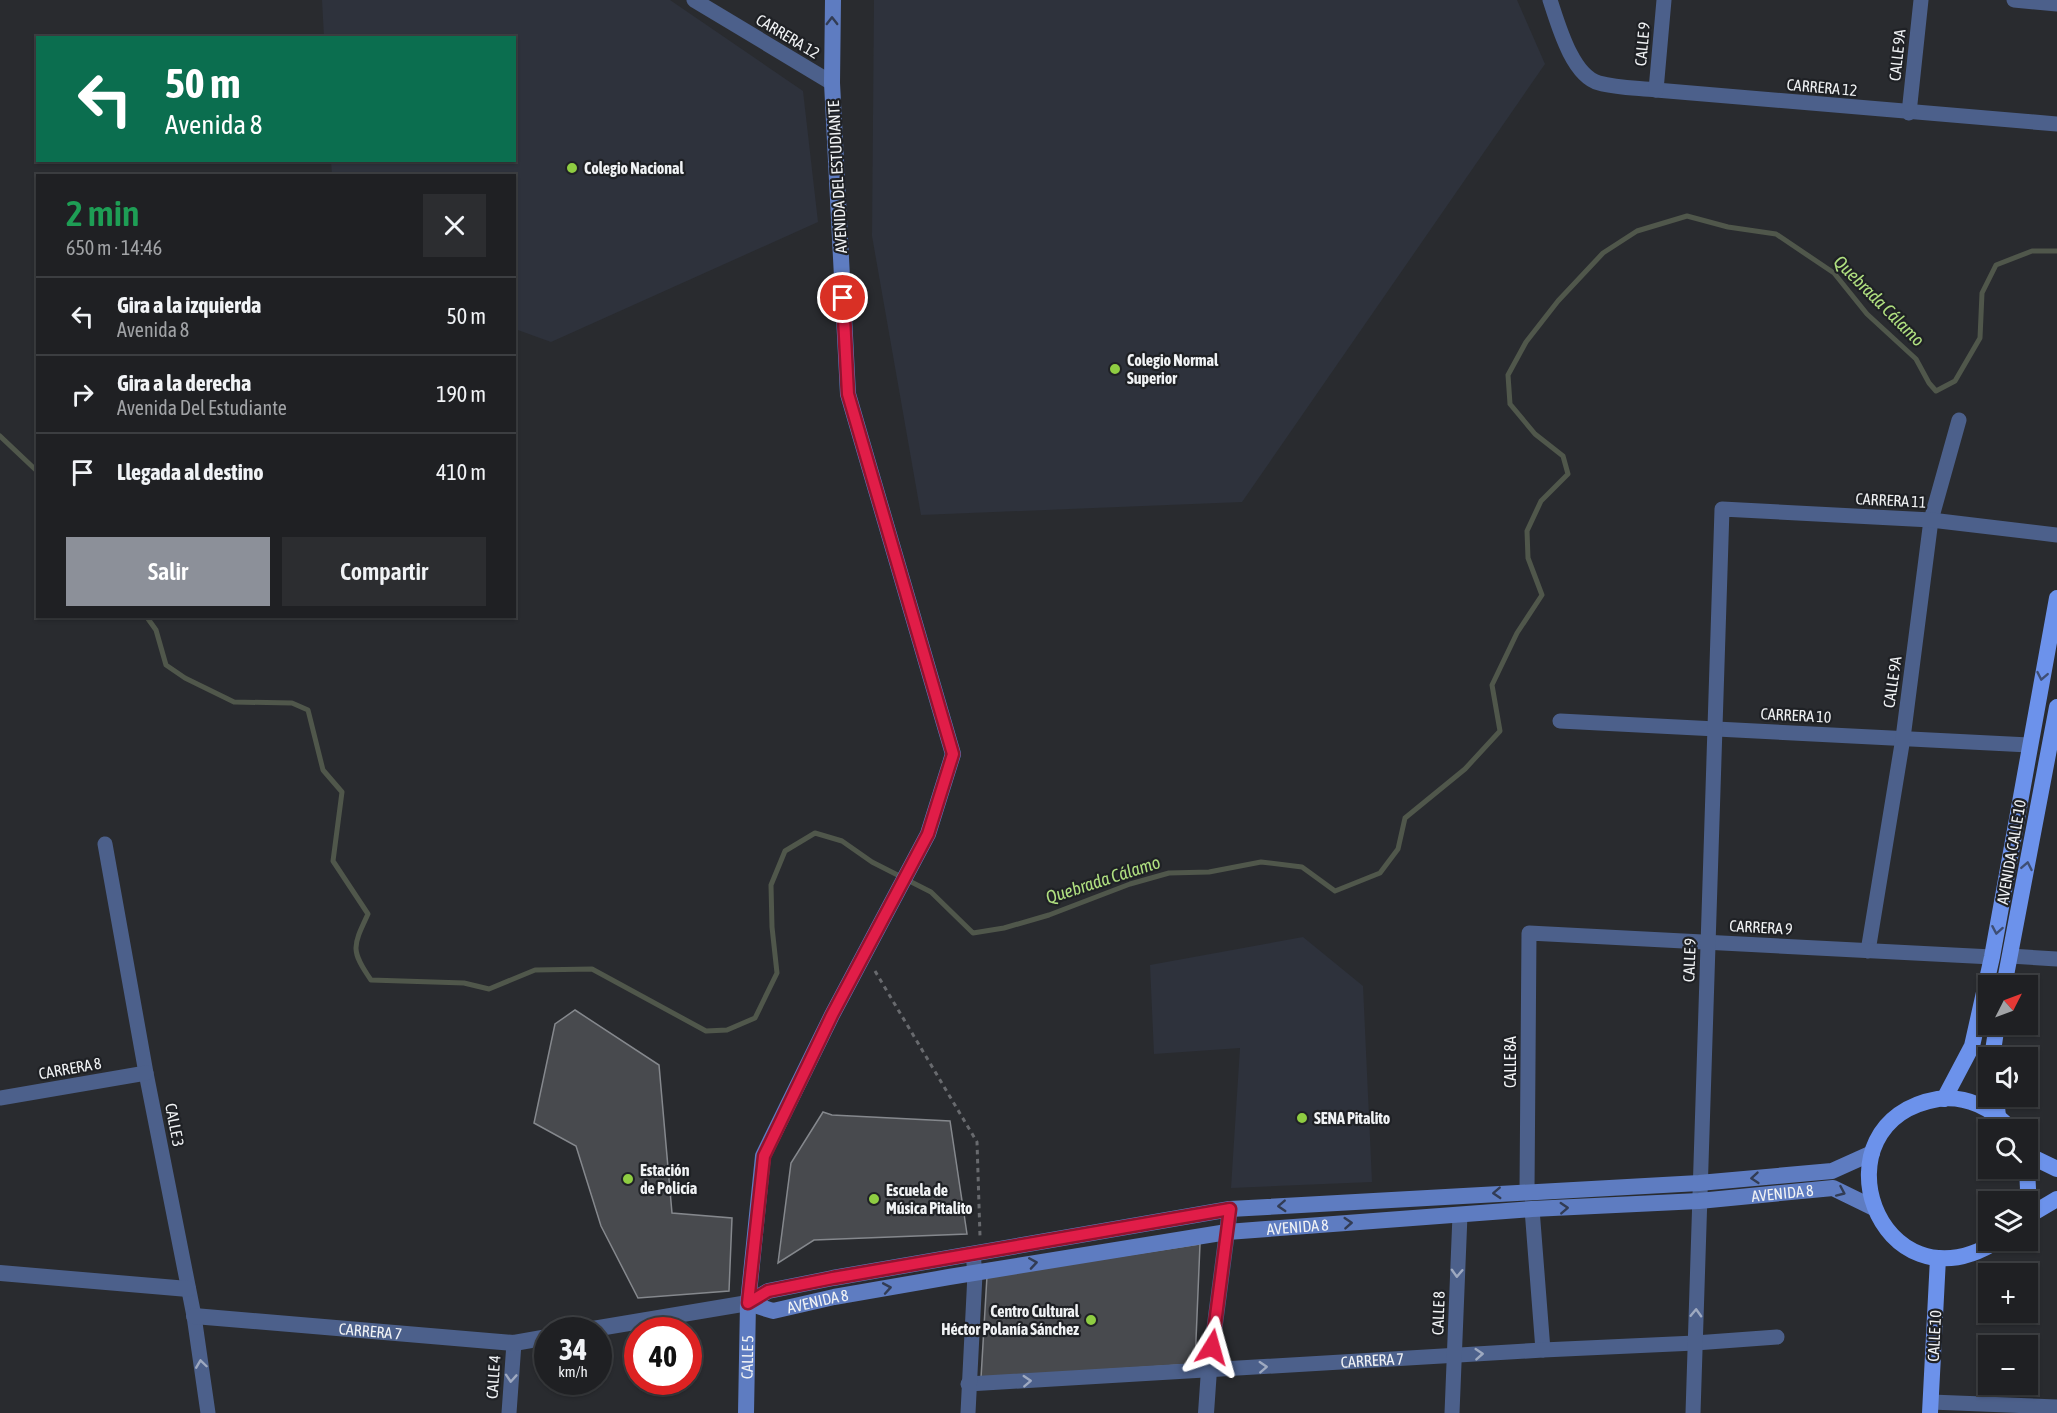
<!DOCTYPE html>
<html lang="es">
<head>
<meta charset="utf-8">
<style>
	:root { --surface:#1f2023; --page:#2c2d30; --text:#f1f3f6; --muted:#a1a3a6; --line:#3c3e41; --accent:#8c9099 }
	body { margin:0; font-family:"Asap Condensed",sans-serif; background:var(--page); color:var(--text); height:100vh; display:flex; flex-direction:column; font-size:22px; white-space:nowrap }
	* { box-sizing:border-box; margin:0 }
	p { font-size:20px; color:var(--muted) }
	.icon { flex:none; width:33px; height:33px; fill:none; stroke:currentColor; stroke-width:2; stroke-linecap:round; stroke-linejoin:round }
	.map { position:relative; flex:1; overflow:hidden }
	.side { position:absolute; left:36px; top:174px; width:480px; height:444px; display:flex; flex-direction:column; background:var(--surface); border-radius:0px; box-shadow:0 2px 4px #0004,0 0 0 2px var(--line) }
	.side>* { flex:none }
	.guide { position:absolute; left:36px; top:36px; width:480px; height:126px; border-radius:0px; box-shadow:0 2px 4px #0004,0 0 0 2px var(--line); background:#0b6e4f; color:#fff; overflow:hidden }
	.needle { width:39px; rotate:48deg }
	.buttons { position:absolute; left:1978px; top:975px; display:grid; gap:12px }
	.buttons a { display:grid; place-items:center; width:60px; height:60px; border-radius:0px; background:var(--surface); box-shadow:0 2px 4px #0004,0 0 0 2px var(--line); font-size:30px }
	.speed { position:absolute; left:534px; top:1317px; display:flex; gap:12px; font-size:30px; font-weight:700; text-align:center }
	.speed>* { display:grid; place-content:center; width:78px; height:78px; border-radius:50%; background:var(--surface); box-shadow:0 2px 4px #0004,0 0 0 2px var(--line); line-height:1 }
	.speed small { font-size:15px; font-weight:400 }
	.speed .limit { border:9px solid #d22; background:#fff; color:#111 }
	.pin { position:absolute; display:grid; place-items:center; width:51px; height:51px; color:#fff; margin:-26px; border:3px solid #fff; border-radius:50%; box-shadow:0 2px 6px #0007 }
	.me { position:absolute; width:66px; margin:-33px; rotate:8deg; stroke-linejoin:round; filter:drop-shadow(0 0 4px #0008) }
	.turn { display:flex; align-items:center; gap:21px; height:126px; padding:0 30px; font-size:27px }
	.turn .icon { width:78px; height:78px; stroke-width:2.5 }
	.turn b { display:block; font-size:42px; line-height:51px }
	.round { display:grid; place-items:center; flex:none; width:63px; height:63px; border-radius:0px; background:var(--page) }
	.headline { display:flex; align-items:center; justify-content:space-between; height:102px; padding:0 30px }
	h1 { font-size:36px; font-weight:600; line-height:45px; color:#1e9e55 }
	.cta { display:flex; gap:12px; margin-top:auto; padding:12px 30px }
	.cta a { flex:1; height:69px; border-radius:0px; background:var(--accent); color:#fff; font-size:24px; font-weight:600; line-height:69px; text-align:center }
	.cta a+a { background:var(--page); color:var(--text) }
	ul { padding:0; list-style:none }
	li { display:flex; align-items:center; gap:18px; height:78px; padding:0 30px; border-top:2px solid var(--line) }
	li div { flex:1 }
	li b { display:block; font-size:22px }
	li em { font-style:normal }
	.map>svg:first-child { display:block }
	.built { fill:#2e323c }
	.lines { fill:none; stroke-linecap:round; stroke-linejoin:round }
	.stream { stroke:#50574b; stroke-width:5 }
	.building { fill:#484a4e; stroke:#85888d; stroke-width:1.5 }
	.path { stroke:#686a6e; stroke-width:3; stroke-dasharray:4.5 4.5; stroke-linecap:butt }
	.minor { stroke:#4c608b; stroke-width:15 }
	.tertiary { stroke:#4c608b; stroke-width:16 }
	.secondary { stroke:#5e7cc1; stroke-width:16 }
	.primary { stroke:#6c92eb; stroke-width:16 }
	.oneway { stroke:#323c54 }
	.oneway2 { stroke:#3e4e74 }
	.oneway3 { stroke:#9ea9c0 }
	.route-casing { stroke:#92132f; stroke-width:15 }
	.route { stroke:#e11d48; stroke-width:10 }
	.poi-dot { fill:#8fcd42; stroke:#1f2125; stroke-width:2 }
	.labels { text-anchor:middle; stroke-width:4.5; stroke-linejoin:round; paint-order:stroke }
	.street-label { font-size:16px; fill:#f0f2f4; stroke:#1f2125 }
	.poi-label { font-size:16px; font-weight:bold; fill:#f0f2f4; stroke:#1f2125; text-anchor:start }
	.water-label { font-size:18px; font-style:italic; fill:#b0e080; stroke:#1f2125 }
</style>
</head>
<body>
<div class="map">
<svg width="2057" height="1413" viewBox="0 0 2057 1413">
	<rect width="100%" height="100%" fill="#292b2f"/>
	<g class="built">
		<polygon points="322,0 670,0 803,91 818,222 551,342 515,329 514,176 332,175 331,161 514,160 514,38 324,37"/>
		<polygon points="874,0 1517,0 1545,64 1242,502 921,515 872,236"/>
		<polygon points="1303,937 1363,986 1372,1182 1231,1188 1240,1048 1154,1054 1150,965"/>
	</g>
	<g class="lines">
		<g class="stream">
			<polyline points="0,436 38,472"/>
			<path d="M146,616L156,630L166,665L185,678L234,702L292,703L308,710L323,770L342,792L333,861L368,914C353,946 350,950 371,980L464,983L489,989L535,970L592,969L706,1031L727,1030L755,1018L777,973L772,927L771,885L785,851L815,833L842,841L872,862L931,892L973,933L1004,928L1049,915L1130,884L1169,873L1209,872L1261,862L1302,867L1335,891L1380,873L1398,849L1405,818L1465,769L1500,731L1492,685L1517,633L1542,595L1528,558L1527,531L1541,501L1568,474L1563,456L1535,434L1510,404L1508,375L1526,342L1558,301L1603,253L1637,231L1687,216L1728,227L1776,234L1834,273L1867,314L1916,359L1929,383L1936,391L1955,381L1980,338L1982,293L1996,265L2032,251H2057"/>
		</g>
	</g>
	<g class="building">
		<polygon points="575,1010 659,1065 672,1213 732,1218 729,1291 638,1298 601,1226 576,1146 534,1123 555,1024"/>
		<polygon points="823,1112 832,1115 950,1121 967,1234 814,1240 778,1263 791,1163"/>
		<polygon points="1200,1244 1195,1364 981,1378 987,1276"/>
	</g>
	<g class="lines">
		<polyline class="path" points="875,971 977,1142 980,1236"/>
		<g class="minor">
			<polyline points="694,0 832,83"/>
			<path d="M1550,0C1558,24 1572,76 1599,83C1617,88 1638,88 1656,90L2057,124"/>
			<polyline points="2014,0 2057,4"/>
			<polyline points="1656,90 1664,0"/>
			<polyline points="1909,113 1921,0"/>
			<polyline points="1560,721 2029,745"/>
			<polyline points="105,844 146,1073 194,1316 208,1413"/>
			<polyline points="1868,951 1903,738 1931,520 1959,420"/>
			<polyline points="2010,956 2057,959"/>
			<polyline points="0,1098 146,1073"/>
			<polyline points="1527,1191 1529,933 1992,957"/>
			<polyline points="1532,1209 1543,1350"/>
			<path id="s1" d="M968,1384L1543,1350L1695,1343L1777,1337"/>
			<polyline points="1931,1402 2057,1407"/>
			<polyline points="509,1413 514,1343"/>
			<polyline points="968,1413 975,1274 973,1254"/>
			<polyline points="1452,1413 1460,1215"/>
			<polyline points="1693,1413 1722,509 1931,520 2057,535"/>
		</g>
		<g class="tertiary">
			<polyline points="0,1273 188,1289"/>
			<path id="s2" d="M194,1316L514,1343L548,1337"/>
			<polyline points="587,1330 748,1303"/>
			<polyline points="1206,1413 1209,1370 1230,1209"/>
		</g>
		<g class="secondary">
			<path id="s3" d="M748,1303L773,1311L834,1297L949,1277L1227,1232L1532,1209L1699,1201L1833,1188L1874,1208"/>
			<polyline points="748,1303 768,1291 833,1278 1230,1209 1699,1183 1832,1171 1872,1153"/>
			<path id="s4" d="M746,1413L748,1303L763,1156L832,1015L928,834L953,754L848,394L832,83L833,0"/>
		</g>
		<g class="primary">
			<polyline points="2004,986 2057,707"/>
			<polyline points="1992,1058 1997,1024"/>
			<polyline points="1996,1096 1998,1117"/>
			<polyline points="1944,1099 1972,1046 1992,957 2057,598"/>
			<polyline points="2028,1155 2057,1169"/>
			<polyline points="2025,1202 2028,1189 2027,1168"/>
			<polyline points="2028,1216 2057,1199"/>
			<path d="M1999,1240C1877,1318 1810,1121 1938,1099C1965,1095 1994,1108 2011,1130"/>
			<polyline points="1930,1413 1938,1258"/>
		</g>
	</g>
	<defs><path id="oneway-chevron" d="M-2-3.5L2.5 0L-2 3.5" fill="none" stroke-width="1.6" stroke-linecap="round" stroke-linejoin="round" transform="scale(1.5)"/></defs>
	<g class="oneway">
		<use href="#oneway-chevron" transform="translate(832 21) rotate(-90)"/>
		<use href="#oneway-chevron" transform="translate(1755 1178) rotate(175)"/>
		<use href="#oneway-chevron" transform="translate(1841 1192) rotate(24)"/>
		<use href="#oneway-chevron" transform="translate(1497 1193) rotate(177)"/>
		<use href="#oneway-chevron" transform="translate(1282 1206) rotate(177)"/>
		<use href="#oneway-chevron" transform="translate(1564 1208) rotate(-3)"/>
		<use href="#oneway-chevron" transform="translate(1348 1223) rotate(-4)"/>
		<use href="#oneway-chevron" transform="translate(1033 1263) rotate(-9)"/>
		<use href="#oneway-chevron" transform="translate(887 1288) rotate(-10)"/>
	</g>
	<g class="oneway2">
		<use href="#oneway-chevron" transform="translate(2042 676) rotate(101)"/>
		<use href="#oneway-chevron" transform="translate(2027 866) rotate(-79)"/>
		<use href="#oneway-chevron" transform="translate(1997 930) rotate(100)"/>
	</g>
	<g class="oneway3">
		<use href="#oneway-chevron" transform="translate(1457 1273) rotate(92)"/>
		<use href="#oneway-chevron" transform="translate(1696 1313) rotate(-88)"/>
		<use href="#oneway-chevron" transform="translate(1479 1354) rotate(-4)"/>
		<use href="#oneway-chevron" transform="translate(201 1364) rotate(-98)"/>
		<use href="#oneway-chevron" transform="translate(1263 1367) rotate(-3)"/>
		<use href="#oneway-chevron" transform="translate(511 1378) rotate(94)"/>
		<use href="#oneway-chevron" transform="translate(1027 1381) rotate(-3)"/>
	</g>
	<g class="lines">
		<defs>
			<polyline id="route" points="843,298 848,394 953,754 928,834 832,1015 764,1156 748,1303 768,1291 833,1278 1230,1209 1212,1347"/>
		</defs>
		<use href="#route" class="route-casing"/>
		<use href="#route" class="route"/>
	</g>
	<g class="poi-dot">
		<circle cx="572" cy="168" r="6"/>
		<circle cx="1115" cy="369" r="6"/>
		<circle cx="1302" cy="1118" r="6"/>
		<circle cx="628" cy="1179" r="6"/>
		<circle cx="874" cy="1199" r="6"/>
		<circle cx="1091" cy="1320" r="6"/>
	</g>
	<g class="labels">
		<g class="street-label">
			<text transform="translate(788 36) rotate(31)" y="6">CARRERA 12</text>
			<text transform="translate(1642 44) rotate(-85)" y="6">CALLE 9</text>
			<text transform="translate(1897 55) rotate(-84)" y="6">CALLE 9A</text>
			<text transform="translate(1822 87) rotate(5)" y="6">CARRERA 12</text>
			<text transform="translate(837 177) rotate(-93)" y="6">AVENIDA DEL ESTUDIANTE</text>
			<text transform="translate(1891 500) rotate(3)" y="6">CARRERA 11</text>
			<text transform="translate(1892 682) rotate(-82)" y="6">CALLE 9A</text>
			<text transform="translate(1796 715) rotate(3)" y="6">CARRERA 10</text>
			<text transform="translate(2011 852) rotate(-80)" y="6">AVENIDA CALLE 10</text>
			<text transform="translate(1761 927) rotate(3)" y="6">CARRERA 9</text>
			<text transform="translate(1689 960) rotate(-88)" y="6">CALLE 9</text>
			<text transform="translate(1510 1062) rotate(-90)" y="6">CALLE 8A</text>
			<text transform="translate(70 1068) rotate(-10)" y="6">CARRERA 8</text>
			<text transform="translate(175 1125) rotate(79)" y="6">CALLE 3</text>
			<text dy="6" stroke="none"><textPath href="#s3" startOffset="1044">AVENIDA 8</textPath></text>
			<text dy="6" stroke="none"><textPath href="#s3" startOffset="558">AVENIDA 8</textPath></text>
			<text dy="6" stroke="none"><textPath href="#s3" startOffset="72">AVENIDA 8</textPath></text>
			<text transform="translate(1438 1313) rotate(-88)" y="6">CALLE 8</text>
			<text dy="6" stroke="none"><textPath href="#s2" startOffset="177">CARRERA 7</textPath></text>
			<text transform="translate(1934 1336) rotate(-87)" y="6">CALLE 10</text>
			<text dy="6" stroke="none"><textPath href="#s4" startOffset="56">CALLE 5</textPath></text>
			<text dy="6" stroke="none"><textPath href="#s1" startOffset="405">CARRERA 7</textPath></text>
			<text transform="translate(493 1377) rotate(-86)" y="6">CALLE 4</text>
		</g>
		<g class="poi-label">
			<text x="584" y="174">Colegio Nacional</text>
			<text x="1127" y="366">Colegio Normal<tspan x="1127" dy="18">Superior</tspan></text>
			<text x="1314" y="1124">SENA Pitalito</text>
			<text x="640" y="1176">Estación<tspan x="640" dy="18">de Policía</tspan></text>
			<text x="886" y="1196">Escuela de<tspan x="886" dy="18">Música Pitalito</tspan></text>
			<text x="1079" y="1317" text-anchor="end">Centro Cultural<tspan x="1079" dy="18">Héctor Polanía Sánchez</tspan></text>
		</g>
		<g class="water-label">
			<text transform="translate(1879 301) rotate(45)" y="6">Quebrada Cálamo</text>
			<text transform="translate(1103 880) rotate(-18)" y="6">Quebrada Cálamo</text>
		</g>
	</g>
</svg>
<div class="buttons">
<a><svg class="needle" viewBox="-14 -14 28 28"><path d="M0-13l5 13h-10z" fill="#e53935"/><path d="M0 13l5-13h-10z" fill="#a1a3a6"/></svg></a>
<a><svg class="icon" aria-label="sound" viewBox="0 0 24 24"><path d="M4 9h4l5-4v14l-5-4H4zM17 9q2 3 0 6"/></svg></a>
<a><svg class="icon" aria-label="search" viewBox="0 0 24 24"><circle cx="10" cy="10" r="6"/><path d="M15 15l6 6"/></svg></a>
<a><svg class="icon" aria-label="layers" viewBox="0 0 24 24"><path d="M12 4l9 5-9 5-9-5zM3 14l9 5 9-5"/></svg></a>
<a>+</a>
<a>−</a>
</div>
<div class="speed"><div>34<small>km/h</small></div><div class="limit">40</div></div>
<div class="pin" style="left:843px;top:298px;background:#d93025"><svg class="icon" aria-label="arrive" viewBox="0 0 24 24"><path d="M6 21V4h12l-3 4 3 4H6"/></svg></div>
<svg class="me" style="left:1212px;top:1347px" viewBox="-20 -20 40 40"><path d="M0-17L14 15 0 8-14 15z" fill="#e11d48" stroke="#fff" stroke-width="4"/></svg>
<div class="guide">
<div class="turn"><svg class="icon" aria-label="left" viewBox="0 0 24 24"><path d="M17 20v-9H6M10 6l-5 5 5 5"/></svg><div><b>50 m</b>Avenida 8</div></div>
</div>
<section class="side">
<div class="headline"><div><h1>2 min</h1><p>650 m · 14:46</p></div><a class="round"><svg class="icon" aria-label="close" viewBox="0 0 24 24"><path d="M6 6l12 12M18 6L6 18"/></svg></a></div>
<ul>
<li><svg class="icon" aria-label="left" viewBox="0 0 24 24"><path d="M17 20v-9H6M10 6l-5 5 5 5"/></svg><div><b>Gira a la izquierda</b><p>Avenida 8</p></div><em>50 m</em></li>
<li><svg class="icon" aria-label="right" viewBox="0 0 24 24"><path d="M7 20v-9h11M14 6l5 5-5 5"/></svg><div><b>Gira a la derecha</b><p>Avenida Del Estudiante</p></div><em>190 m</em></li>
<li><svg class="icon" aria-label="arrive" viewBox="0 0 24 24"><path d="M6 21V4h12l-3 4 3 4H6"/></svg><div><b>Llegada al destino</b></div><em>410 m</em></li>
</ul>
<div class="cta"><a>Salir</a><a>Compartir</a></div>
</section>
</div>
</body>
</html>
